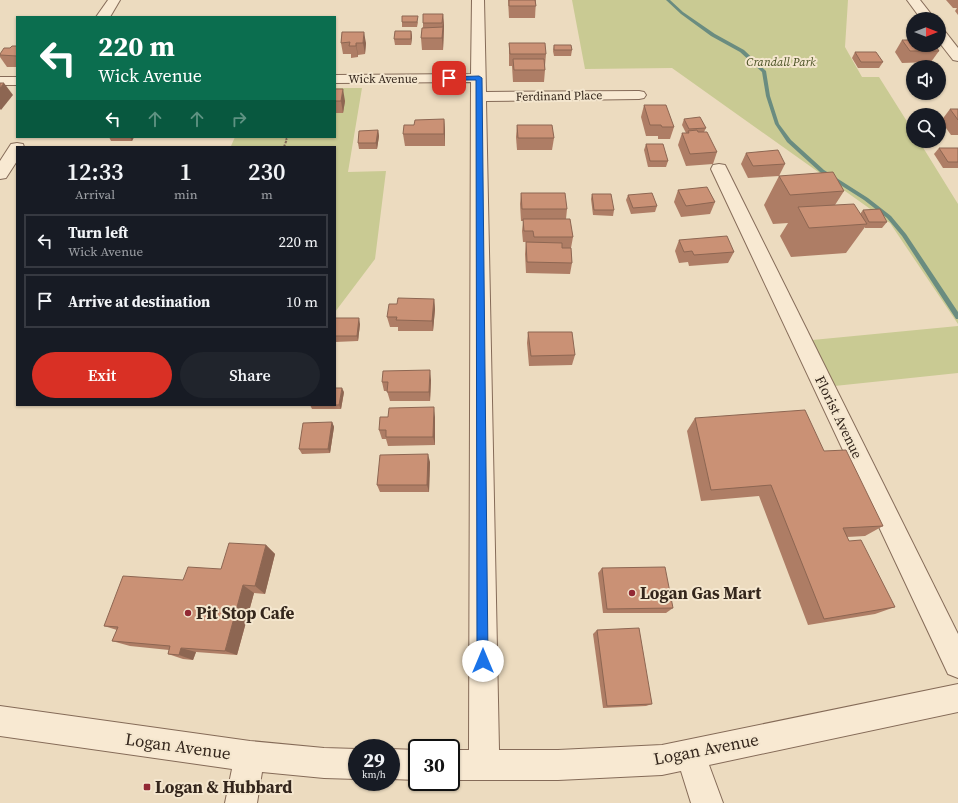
<!DOCTYPE html>
<html lang="en">
<head>
<meta charset="utf-8">
<style>
	:root { --surface:#171b24; --page:#20242c; --text:#f1f3f6; --muted:#9ea1a6; --line:#363941; --accent:#d93025 }
	body { margin:0; font-family:"Source Serif 4",serif; background:var(--page); color:var(--text); height:100vh; display:flex; flex-direction:column; font-size:15px; white-space:nowrap }
	* { box-sizing:border-box; margin:0 }
	p { font-size:13px; color:var(--muted) }
	.icon { flex:none; width:22px; height:22px; fill:none; stroke:currentColor; stroke-width:2; stroke-linecap:round; stroke-linejoin:round }
	.map { position:relative; flex:1; overflow:hidden }
	.details { position:absolute; left:16px; top:146px; width:320px; height:260px; display:flex; flex-direction:column; background:var(--surface); border-radius:0px; box-shadow:0 1px 3px #0004 }
	.details>* { flex:none }
	.guide { position:absolute; left:16px; top:16px; width:320px; height:122px; border-radius:0px; box-shadow:0 1px 3px #0004; background:#0b6e4f; color:#fff; overflow:hidden }
	.needle { width:26px; rotate:90deg }
	.buttons { position:absolute; left:906px; top:12px; display:grid; gap:8px }
	.buttons a { display:grid; place-items:center; width:40px; height:40px; border-radius:50%; background:var(--surface); box-shadow:0 1px 3px #0004; font-size:20px }
	.speed { position:absolute; left:348px; top:739px; display:flex; gap:8px; font-size:20px; font-weight:700; text-align:center }
	.speed>* { display:grid; place-content:center; width:52px; height:52px; border-radius:50%; background:var(--surface); box-shadow:0 1px 3px #0004; line-height:1 }
	.speed small { font-size:10px; font-weight:400 }
	.speed .limit { border:2px solid #111; border-radius:6px; background:#fff; color:#111 }
	.pin { position:absolute; display:grid; place-items:center; width:34px; height:34px; color:#fff; margin:-17px; border-radius:8px; box-shadow:0 2px 6px #0006 }
	.me { position:absolute; width:44px; margin:-22px; rotate:0deg; stroke-linejoin:round; filter:drop-shadow(0 0 3px #0008) }
	.turn { display:flex; align-items:center; gap:14px; height:84px; padding:0 16px; font-size:18px }
	.turn .icon { width:52px; height:52px; stroke-width:2.5 }
	.turn b { display:block; font-size:28px; line-height:34px }
	.lanes { display:flex; align-items:center; height:38px; padding:0 16px; background:#0003; justify-content:center; gap:20px; direction:ltr }
	.lanes .off { opacity:.35 }
	.eta { display:flex; justify-content:space-evenly; align-items:center; height:68px; text-align:center }
	.eta b { font-size:24px; font-weight:600; line-height:28px }
	.action { display:flex; gap:8px; margin-top:auto; padding:8px 16px }
	.action a { flex:1; height:46px; border-radius:24px; background:var(--accent); color:#fff; font-size:16px; font-weight:600; line-height:46px; text-align:center }
	.action a+a { background:var(--page); color:var(--text) }
	ul { padding:0; list-style:none }
	li { display:flex; align-items:center; gap:12px; height:54px; margin:0 8px 6px; padding:0 8px; border:2px solid var(--line); border-radius:0px }
	li div { flex:1 }
	li b { display:block; font-size:15px }
	li em { font-style:normal }
	.map>svg:first-child { display:block }
	.green { fill:#c9ca93 }
	.lines { fill:none; stroke-linecap:round; stroke-linejoin:round }
	.stream { fill:#6a8c80; fill-rule:evenodd }
	.minor-casing { stroke:#856b58; stroke-width:2 }
	.path-far1 { stroke:#856b58; stroke-width:1.5; stroke-dasharray:2 1.5; stroke-linecap:butt }
	.path { stroke:#856b58; stroke-width:2; stroke-dasharray:2.5 1.5; stroke-linecap:butt }
	.minor { fill:#f8e9d2; fill-rule:evenodd }
	.wall { fill:#ae7d65 }
	.shaded-wall { fill:#8d6652 }
	.building { fill:#ca9175; stroke:#8d6652 }
	.route { fill:#1a73e8; stroke:#114b97 }
	.poi-dot { fill:#922934; stroke:#f4e6ce; stroke-width:1.5 }
	.labels { text-anchor:middle; stroke-width:4; stroke-linejoin:round; paint-order:stroke }
	.far-park-label { font-size:12px; font-style:italic; fill:#495023; stroke:#f4e6ce }
	.far-street-label { font-size:12px; fill:#34261c; stroke:#f4e6ce }
	.street-label { font-size:14px; fill:#34261c; stroke:#f4e6ce }
	.near-poi-label { font-size:17px; font-weight:bold; fill:#34261c; stroke:#f4e6ce; text-anchor:start }
	.near-street-label { font-size:17px; fill:#34261c; stroke:#f4e6ce }
</style>
</head>
<body>
<div class="map">
<svg width="958" height="803" viewBox="0 0 958 803">
	<rect width="100%" height="100%" fill="#ecdbbf"/>
	<g class="green">
		<polygon points="572,0 848,0 845,47 862,77 879,77 913,131 913,141 919,141 958,204 958,324 890,223 672,68 585,69"/>
		<polygon points="335,88 362,88 348,172 386,171 375,259 335,312 335,147 135,147 231,146 235,137 335,137"/>
		<polygon points="958,326 958,373 825,387 802,341"/>
	</g>
	<g class="lines">
		<polygon class="stream" points="666,0 670,0 683,12 715,34 744,50 766,71 770,96 779,124 791,140 824,170 868,198 891,216 906,234 958,312 958,319 956,319 902,236 887,218 864,200 820,172 787,142 775,124 766,96 762,72 740,52 711,36 681,14"/>
		<defs>
			<g id="minor">
				<polygon points="108,0 120,0 110,17 96,17"/>
				<polygon points="472,0 484,0 486,92 639,91 644,92 646,95 644,98 639,99 486,101 499,750 558,750 662,745 958,684 958,712 709,765 723,803 691,803 681,771 662,775 558,780 451,780 451,750 469,750 471,82 335,83 335,75 471,74"/>
				<polygon points="907,0 920,0 935,19 921,19"/>
				<polygon points="939,29 944,30 958,48 958,61 953,60 939,42"/>
				<rect x="0" y="77" width="17" height="8"/>
				<polygon points="17,143 23,144 24,147 17,147 17,161 6,178 0,179 0,161 11,144"/>
				<polygon points="719,164 725,165 727,169 958,634 958,678 948,674 711,169 713,165"/>
				<polygon points="0,706 250,741 324,748 357,749 357,779 324,778 262,772 257,803 225,803 232,769 0,736"/>
				<polygon points="391,749 417,750 417,780 391,779"/>
			</g>
		</defs>
		<use href="#minor" class="minor-casing"/>
		<polyline class="path-far1" points="286,140 287,137"/>
		<polyline class="path" points="284,147 287,139"/>
		<use href="#minor" class="minor"/>
	</g>
	<g class="wall">
		<polygon points="508,0 536,0 535,18 509,18"/>
		<polygon points="946,0 958,0 958,15 955,11 957,8 953,8"/>
		<polygon points="443,14 444,26 443,50 422,50 421,38 423,28 423,23"/>
		<polygon points="402,16 418,22 417,27 402,27"/>
		<polygon points="411,31 412,37 411,45 395,45 394,39"/>
		<polygon points="342,32 366,43 365,54 358,55 358,57 351,58 351,54 343,54 341,43"/>
		<polygon points="902,40 939,51 931,62 902,63 895,52"/>
		<polygon points="509,43 546,54 545,66 545,70 544,82 513,82 512,66 509,66"/>
		<polygon points="554,45 572,50 571,56 554,56 553,51"/>
		<polygon points="17,46 17,67 7,67 0,57 0,54 10,48"/>
		<polygon points="855,52 883,62 879,68 858,68 852,58"/>
		<polygon points="335,89 345,101 343,113 335,113"/>
		<polygon points="644,105 674,127 670,139 658,139 658,136 646,136 641,117"/>
		<polygon points="950,109 958,109 958,135 951,135 941,121"/>
		<polygon points="444,119 445,131 445,146 405,146 403,134 414,125"/>
		<polygon points="684,119 706,128 704,132 717,152 713,164 686,166 678,145 682,133 686,133 682,125"/>
		<polygon points="517,125 554,138 552,150 517,150 516,137"/>
		<polygon points="378,130 379,136 377,149 359,149 358,143"/>
		<polygon points="109,137 134,137 132,141 111,141"/>
		<polygon points="646,144 668,161 666,167 648,167 644,150"/>
		<polygon points="939,148 958,148 958,168 943,168 934,154"/>
		<polygon points="746,153 785,164 779,176 748,178 741,164"/>
		<polygon points="779,176 844,191 835,205 860,214 863,210 887,222 882,228 865,228 865,227 846,253 791,257 780,236 788,223 773,224 764,205"/>
		<polygon points="678,190 715,202 710,214 681,217 674,202"/>
		<polygon points="521,193 567,209 566,219 573,237 571,248 572,263 570,274 526,273 525,254 526,242 532,242 523,242 522,231 523,221 521,221 520,204"/>
		<polygon points="592,194 614,210 613,216 593,215 591,199"/>
		<polygon points="628,195 657,206 655,212 631,214 626,200"/>
		<polygon points="679,240 734,252 728,263 689,266 688,262 679,263 675,251"/>
		<polygon points="434,299 435,309 433,331 398,331 398,327 390,327 387,317 397,304"/>
		<polygon points="335,318 360,324 358,341 335,342"/>
		<polygon points="528,332 575,355 572,365 529,366 527,343"/>
		<polygon points="431,380 430,401 390,401 387,391 384,391 382,382"/>
		<polygon points="344,392 341,409 312,409 310,405 335,405"/>
		<polygon points="435,417 435,445 388,446 386,439 382,439 379,430"/>
		<polygon points="695,418 824,451 883,526 865,536 847,537 849,541 895,607 875,614 808,625 759,496 701,501 687,431"/>
		<polygon points="332,422 334,427 330,453 302,454 299,449"/>
		<polygon points="430,462 429,492 380,492 377,485"/>
		<polygon points="266,545 275,554 265,594 254,593 237,655 196,652 193,660 183,659 168,654 169,650 130,646 112,641 117,630 104,626 183,580 221,569"/>
		<polygon points="602,568 673,608 666,613 603,613 598,573"/>
		<polygon points="597,630 652,704 646,706 603,708 593,634"/>
	</g>
	<g class="shaded-wall">
		<polygon points="443,14 444,26 443,50 442,38"/>
		<polygon points="411,31 412,37 411,45"/>
		<polygon points="364,32 366,43 365,54 363,43"/>
		<polygon points="356,43 358,55 358,57 356,46"/>
		<polygon points="4,83 13,95 1,110 0,109 0,88"/>
		<polygon points="343,89 345,101 343,113 341,101"/>
		<polygon points="444,119 445,131 445,146 444,134"/>
		<polygon points="378,130 379,136 377,149 376,143"/>
		<polygon points="130,137 134,137 132,141"/>
		<polygon points="434,299 435,309 433,331 432,321"/>
		<polygon points="359,318 360,324 358,341 357,336"/>
		<polygon points="430,370 431,380 430,401 429,392"/>
		<polygon points="342,388 344,392 341,409 339,405"/>
		<polygon points="434,407 435,417 435,445 433,437"/>
		<polygon points="332,422 334,427 330,453 328,449"/>
		<polygon points="428,454 430,462 429,492 427,485"/>
		<polygon points="266,545 275,554 265,594 255,586"/>
		<polygon points="243,585 254,593 237,655 225,651"/>
		<polygon points="181,648 196,652 193,660 179,655"/>
	</g>
	<g class="building">
		<polygon points="509,0 535,0 536,6 509,6"/>
		<polygon points="423,14 443,14 442,23 423,23"/>
		<polygon points="402,16 418,16 417,22 402,22"/>
		<polygon points="443,27 442,38 421,38 422,28"/>
		<polygon points="395,31 411,31 411,39 394,39"/>
		<polygon points="342,32 364,32 363,43 356,43 356,46 349,46 350,42 341,43"/>
		<polygon points="902,40 913,40 913,45 935,45 939,51 910,51"/>
		<polygon points="509,43 545,43 546,54 510,54"/>
		<polygon points="554,45 571,45 572,50 554,50"/>
		<polygon points="12,46 17,46 17,56 0,55 0,54 4,48 10,48"/>
		<polygon points="855,52 876,52 883,62 861,62"/>
		<polygon points="513,59 544,59 545,70 514,70"/>
		<polygon points="0,83 4,83 0,88"/>
		<polygon points="335,89 343,89 341,101 335,101"/>
		<polygon points="644,105 666,105 674,127 662,127 661,125 650,125"/>
		<polygon points="950,109 958,109 958,120"/>
		<polygon points="700,117 706,128 689,129 684,119"/>
		<polygon points="444,119 444,134 403,134 404,125 414,125 415,120"/>
		<polygon points="517,125 552,125 554,138 518,138"/>
		<polygon points="378,130 376,143 358,143 359,131"/>
		<polygon points="697,130 698,132 707,132 717,152 690,154 682,133 689,133 688,131"/>
		<polygon points="646,144 663,144 668,161 650,161"/>
		<polygon points="939,148 958,148 958,162 948,162"/>
		<polygon points="778,150 785,164 753,166 746,153"/>
		<polygon points="833,172 844,191 790,195 779,176"/>
		<polygon points="707,187 715,202 686,206 678,190"/>
		<polygon points="521,193 565,193 567,209 522,209"/>
		<polygon points="652,193 657,206 633,208 628,195"/>
		<polygon points="592,194 611,194 614,210 594,210"/>
		<polygon points="854,204 867,224 809,228 798,207"/>
		<polygon points="880,209 887,222 869,222 863,210"/>
		<polygon points="523,219 570,219 573,237 534,237 533,231 524,231"/>
		<polygon points="727,236 734,252 694,255 692,251 684,252 679,240"/>
		<polygon points="526,242 562,243 562,248 571,248 572,263 527,262"/>
		<polygon points="398,298 434,299 432,321 396,320 397,317 387,317 389,304 397,304"/>
		<polygon points="335,318 359,318 357,336 335,336"/>
		<polygon points="528,332 572,332 575,355 531,356"/>
		<polygon points="430,370 429,392 387,392 388,382 382,382 383,371"/>
		<polygon points="335,388 342,388 339,405 335,405"/>
		<polygon points="434,407 433,437 386,437 386,430 379,430 380,417 388,417 389,408"/>
		<polygon points="805,410 824,451 846,450 883,526 843,528 849,541 861,540 895,607 824,619 771,485 711,490 695,418"/>
		<polygon points="332,422 328,449 299,449 303,423"/>
		<polygon points="428,454 427,485 377,485 380,455"/>
		<polygon points="229,543 266,545 255,586 243,585 225,651 181,648 179,655 168,654 170,646 112,641 118,627 104,626 123,576 183,580 188,567 221,569"/>
		<polygon points="665,567 673,608 607,609 602,568"/>
		<polygon points="639,628 652,704 607,706 597,630"/>
	</g>
	<polygon class="route" points="479,76 482,78 488,661 487,665 483,667 479,665 477,661 476,80 449,80 446,78 449,77"/>
	<g class="poi-dot">
		<circle cx="632" cy="593" r="4"/>
		<circle cx="188" cy="613" r="4"/>
		<rect x="143" y="783" width="8" height="8" rx="2"/>
	</g>
	<g class="labels">
		<g class="far-park-label">
			<text x="781" y="66">Crandall Park</text>
		</g>
		<g class="far-street-label">
			<text x="383" y="83">Wick Avenue</text>
			<text transform="translate(559 96) rotate(-1)" y="4">Ferdinand Place</text>
		</g>
		<g class="street-label">
			<text transform="translate(839 417) rotate(64)" y="5">Florist Avenue</text>
		</g>
		<g class="near-poi-label">
			<text x="640" y="599">Logan Gas Mart</text>
			<text x="196" y="619">Pit Stop Cafe</text>
			<text x="155" y="793">Logan &amp; Hubbard</text>
		</g>
		<g class="near-street-label">
			<text transform="translate(178 746) rotate(8)" y="6">Logan Avenue</text>
			<text transform="translate(706 749) rotate(-11)" y="6">Logan Avenue</text>
		</g>
	</g>
</svg>
<div class="buttons">
<a><svg class="needle" viewBox="-14 -14 28 28"><path d="M0-13l5 13h-10z" fill="#e53935"/><path d="M0 13l5-13h-10z" fill="#9ea1a6"/></svg></a>
<a><svg class="icon" aria-label="sound" viewBox="0 0 24 24"><path d="M4 9h4l5-4v14l-5-4H4zM17 9q2 3 0 6"/></svg></a>
<a><svg class="icon" aria-label="search" viewBox="0 0 24 24"><circle cx="10" cy="10" r="6"/><path d="M15 15l6 6"/></svg></a>
</div>
<div class="speed"><div>29<small>km/h</small></div><div class="limit">30</div></div>
<div class="pin" style="left:449px;top:78px;background:#d93025"><svg class="icon" aria-label="arrive" viewBox="0 0 24 24"><path d="M6 21V4h12l-3 4 3 4H6"/></svg></div>
<svg class="me" style="left:483px;top:661px" viewBox="-20 -20 40 40"><circle r="19" fill="#fff"/><path d="M0-13L10 11 0 6-10 11z" fill="#1a73e8"/></svg>
<div class="guide">
<div class="turn"><svg class="icon" aria-label="left" viewBox="0 0 24 24"><path d="M17 20v-9H6M10 6l-5 5 5 5"/></svg><div><b>220 m</b>Wick Avenue</div></div>
<div class="lanes"><svg class="icon" aria-label="left" viewBox="0 0 24 24"><path d="M17 20v-9H6M10 6l-5 5 5 5"/></svg><svg class="icon off" aria-label="ahead" viewBox="0 0 24 24"><path d="M12 20V5M6 11l6-6 6 6"/></svg><svg class="icon off" aria-label="ahead" viewBox="0 0 24 24"><path d="M12 20V5M6 11l6-6 6 6"/></svg><svg class="icon off" aria-label="right" viewBox="0 0 24 24"><path d="M7 20v-9h11M14 6l5 5-5 5"/></svg></div>
</div>
<section class="details">
<div class="eta">
<div><b>12:33</b><p>Arrival</p></div>
<div><b>1</b><p>min</p></div>
<div><b>230</b><p>m</p></div>
</div>
<ul>
<li><svg class="icon" aria-label="left" viewBox="0 0 24 24"><path d="M17 20v-9H6M10 6l-5 5 5 5"/></svg><div><b>Turn left</b><p>Wick Avenue</p></div><em>220 m</em></li>
<li><svg class="icon" aria-label="arrive" viewBox="0 0 24 24"><path d="M6 21V4h12l-3 4 3 4H6"/></svg><div><b>Arrive at destination</b></div><em>10 m</em></li>
</ul>
<div class="action"><a>Exit</a><a>Share</a></div>
</section>
</div>
</body>
</html>
